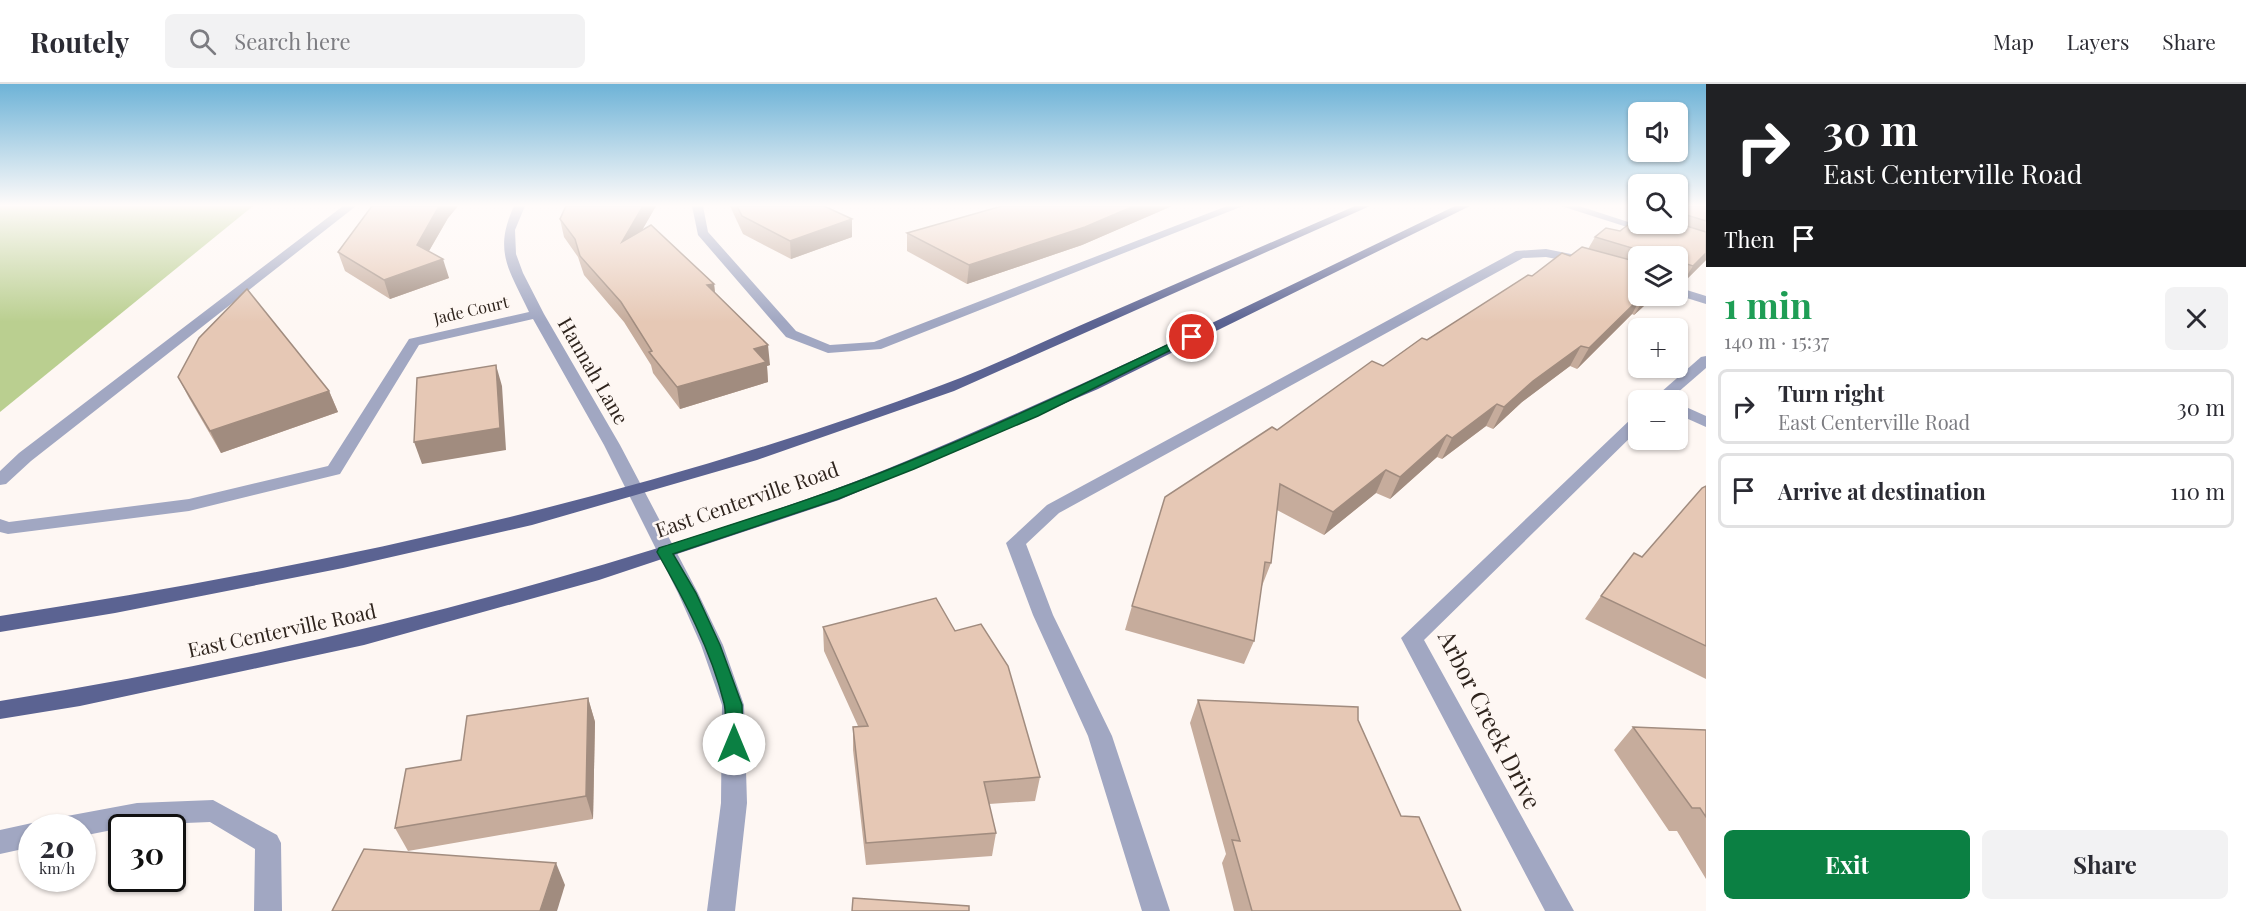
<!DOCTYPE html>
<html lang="en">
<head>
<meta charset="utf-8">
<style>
	:root { --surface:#fff; --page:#f2f2f3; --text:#2b2b33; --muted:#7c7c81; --line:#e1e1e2; --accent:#0b8043 }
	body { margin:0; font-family:"Playfair Display",serif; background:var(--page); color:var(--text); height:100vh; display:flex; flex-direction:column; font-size:22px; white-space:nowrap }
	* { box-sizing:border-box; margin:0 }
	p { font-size:20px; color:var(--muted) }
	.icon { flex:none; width:33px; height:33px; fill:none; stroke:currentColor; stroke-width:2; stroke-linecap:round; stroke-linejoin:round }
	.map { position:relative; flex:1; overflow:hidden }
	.sheet { display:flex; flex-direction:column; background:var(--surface); width:540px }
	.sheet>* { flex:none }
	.banner { background:#202124; color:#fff; overflow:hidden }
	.controls { position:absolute; left:1628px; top:18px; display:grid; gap:12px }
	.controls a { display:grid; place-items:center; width:60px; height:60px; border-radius:9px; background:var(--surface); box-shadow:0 2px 4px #0004; font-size:30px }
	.speed { position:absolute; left:18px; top:730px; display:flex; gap:12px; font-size:30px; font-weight:700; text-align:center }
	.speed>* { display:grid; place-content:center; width:78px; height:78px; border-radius:50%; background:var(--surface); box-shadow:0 2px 4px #0004; line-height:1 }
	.speed small { font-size:15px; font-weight:400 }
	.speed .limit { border:3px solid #111; border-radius:9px; background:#fff; color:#111 }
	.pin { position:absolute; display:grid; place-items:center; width:51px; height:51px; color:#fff; margin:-26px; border:3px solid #fff; border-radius:50%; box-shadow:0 2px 6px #0007 }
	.me { position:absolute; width:66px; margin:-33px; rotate:0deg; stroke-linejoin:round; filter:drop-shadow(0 0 4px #0008) }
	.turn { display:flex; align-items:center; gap:21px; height:126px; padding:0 18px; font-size:27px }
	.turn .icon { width:78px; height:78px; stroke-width:2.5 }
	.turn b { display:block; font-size:42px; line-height:51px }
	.then { display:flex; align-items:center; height:57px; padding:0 18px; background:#0003; gap:12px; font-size:22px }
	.round { display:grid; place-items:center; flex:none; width:63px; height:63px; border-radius:9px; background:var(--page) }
	.overview { display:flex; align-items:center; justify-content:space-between; height:102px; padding:0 18px }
	h1 { font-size:36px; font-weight:700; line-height:45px; color:#1e9e55 }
	.primary-button { display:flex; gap:12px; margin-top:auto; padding:12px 18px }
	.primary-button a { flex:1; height:69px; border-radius:9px; background:var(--accent); color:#fff; font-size:24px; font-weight:700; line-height:69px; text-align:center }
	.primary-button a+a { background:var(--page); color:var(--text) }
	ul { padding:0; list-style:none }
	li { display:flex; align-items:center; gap:18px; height:75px; margin:0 12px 9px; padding:0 6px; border:3px solid var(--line); border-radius:9px }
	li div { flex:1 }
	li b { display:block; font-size:22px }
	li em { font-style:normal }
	header { display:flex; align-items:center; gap:36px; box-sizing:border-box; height:84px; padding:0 30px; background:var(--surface); border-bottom:2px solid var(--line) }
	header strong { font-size:28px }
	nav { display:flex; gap:33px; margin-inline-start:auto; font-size:21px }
	.search { width:420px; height:54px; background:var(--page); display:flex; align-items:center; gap:15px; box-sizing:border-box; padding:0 21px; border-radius:9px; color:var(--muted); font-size:22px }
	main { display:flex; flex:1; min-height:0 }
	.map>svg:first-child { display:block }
	.forest { fill:#bacf90 }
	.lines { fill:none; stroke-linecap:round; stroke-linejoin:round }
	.minor { fill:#a1a7c2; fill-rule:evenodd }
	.major { fill:#5b6392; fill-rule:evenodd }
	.wall { fill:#c6ac9c }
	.shaded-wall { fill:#a18c7f }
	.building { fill:#e6c8b5; stroke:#a18c7f; stroke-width:1.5 }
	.route { fill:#0b8043; stroke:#07532c; stroke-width:1.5 }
	.labels { text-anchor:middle; stroke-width:5; stroke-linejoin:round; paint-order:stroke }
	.far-street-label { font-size:16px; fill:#2f241d; stroke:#fef7f3 }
	.street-label { font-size:20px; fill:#2f241d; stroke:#fef7f3 }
	.near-street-label { font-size:24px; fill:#2f241d; stroke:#fef7f3 }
</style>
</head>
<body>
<header>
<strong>Routely</strong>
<div class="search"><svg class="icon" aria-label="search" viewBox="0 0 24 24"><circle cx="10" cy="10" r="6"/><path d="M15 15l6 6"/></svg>Search here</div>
<nav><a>Map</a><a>Layers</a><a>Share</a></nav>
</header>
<main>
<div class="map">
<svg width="1706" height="827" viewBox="0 0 1706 827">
	<rect width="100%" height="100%" fill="#fef7f3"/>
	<polygon class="forest" points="0,122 253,122 0,328"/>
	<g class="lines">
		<g class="minor">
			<polygon points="343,122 356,122 31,377 6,400 0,401 0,387 19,369"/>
			<path d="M514,122H525L515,146L516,170L523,189L544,230L620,361L698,509L723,561L744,621L747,719L735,827H707L721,719L722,621L701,561L678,509L604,361L533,235L419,261L340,390L189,427L8,450L0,448V435L9,438L189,415L328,382L409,255L529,228C509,185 493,168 514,122Z"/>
			<polygon points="692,122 703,122 708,148 796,247 830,261 874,258 1227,122 1243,122 881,265 828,269 786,253 698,151"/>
			<polygon points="1561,122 1579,122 1656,147 1646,149"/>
			<polygon points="1546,165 1586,173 1588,176 1582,180 1546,173 1523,174 1059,429 1026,460 1053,531 1112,652 1170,827 1142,827 1088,652 1033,531 1006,459 1047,421 1516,167"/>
			<polygon points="1677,203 1706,212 1706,220 1677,211"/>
			<polygon points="1706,272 1706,284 1669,316 1652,316 1701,273"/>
			<polygon points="1677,319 1706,332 1706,343 1677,330"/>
			<polygon points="1638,332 1638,346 1424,556 1574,827 1545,827 1401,554 1632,334"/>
			<polygon points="213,716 277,751 281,759 282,827 254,827 255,765 210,738 137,741 82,752 82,744 54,744 58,736 67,732 137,719"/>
			<polygon points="32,739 42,744 32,744 32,763 0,770 0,746"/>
		</g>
		<g class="major">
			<path d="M1355,122H1370L954,307L757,376L532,441L343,484L115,529L0,548V532C319,483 639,415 942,301C988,284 1034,262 1079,242C1171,202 1263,162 1355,122Z"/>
			<path d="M1455,122H1470L1098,305L839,416L599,496L364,561L80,622L0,635V617C280,572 559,503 827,408C883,388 937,364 992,340C1148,272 1301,196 1455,122Z"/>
		</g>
	</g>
	<g class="wall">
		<polygon points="372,122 458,122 448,134 429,167 449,194 390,215 345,187 338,168"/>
		<polygon points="566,122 656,122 642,146 714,200 715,209 770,281 767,282 768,298 680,325 653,289 651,281 624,238 584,191 578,173 564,153 560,135"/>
		<polygon points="730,122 824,122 852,153 791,175 743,150"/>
		<polygon points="1002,122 1172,122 1082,161 967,200 907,167 907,149"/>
		<polygon points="1677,122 1706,122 1706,176 1681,201 1677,199 1677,172 1638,172 1638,212 1655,212 1634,231 1632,230 1577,285 1570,282 1522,318 1493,345 1486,342 1442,375 1437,373 1390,415 1376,409 1324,451 1277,426 1271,479 1262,502 1261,502 1254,557 1244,580 1125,546 1132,522 1277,346 1532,192 1570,172 1588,165 1595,153 1620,147 1677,140"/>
		<polygon points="178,293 329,307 338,328 221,369 189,314"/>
		<polygon points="1706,402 1706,595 1585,535 1601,512 1642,473"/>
		<polygon points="823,543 955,547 1040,693 1035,717 989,720 996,749 992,772 866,781 853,666 853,643 858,642 824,567"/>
		<polygon points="588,614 595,638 593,735 408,767 395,744 461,676"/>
		<polygon points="1198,616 1358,636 1401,732 1461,827 1234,827 1222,779 1226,770 1190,639"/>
		<polygon points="1633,643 1706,646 1706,795 1677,747 1669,747 1614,666"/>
	</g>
	<g class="shaded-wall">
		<polygon points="439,122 458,122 448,134 422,179 417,161"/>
		<polygon points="643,122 656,122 625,176 622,158"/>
		<polygon points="1134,122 1172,122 1082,161 967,200 969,181"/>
		<polygon points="852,135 852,153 791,175 790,157"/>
		<polygon points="1706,169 1706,176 1681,201 1693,182"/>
		<polygon points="443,175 449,194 390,215 384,196"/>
		<polygon points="714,200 716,219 707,201"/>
		<polygon points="1642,212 1632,230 1577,285 1589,264"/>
		<polygon points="1646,212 1655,212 1634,231"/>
		<polygon points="768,261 770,281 767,282 768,298 680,325 677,303 754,265"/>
		<polygon points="1581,262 1570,282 1522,318 1493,345 1504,323 1533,297"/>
		<polygon points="496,281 502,302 506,366 422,380 414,358"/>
		<polygon points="329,307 338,328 221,369 210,347"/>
		<polygon points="1497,320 1486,342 1442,375 1452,354"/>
		<polygon points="1447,351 1437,373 1390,415 1400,393"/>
		<polygon points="1386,386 1376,409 1324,451 1333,428"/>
		<polygon points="588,614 595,638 593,735 586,712"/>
		<polygon points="556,779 565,801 557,827 540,827"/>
	</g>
	<g class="building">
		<polygon points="372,122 439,122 417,161 443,175 384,196 338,168"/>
		<polygon points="566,122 643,122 622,158 651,141 714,200 707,201 768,261 754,265 766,278 677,303 649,268 652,267 621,218 580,172 575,155 560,135"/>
		<polygon points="737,122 824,122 852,135 790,157 742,132"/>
		<polygon points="1002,122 1134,122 1085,143 969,181 907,149"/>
		<polygon points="1677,122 1706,122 1706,137 1677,128"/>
		<polygon points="1638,133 1638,140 1677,139 1706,148 1706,169 1693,182 1681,178 1677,182 1677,172 1650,172 1649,169 1595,153 1606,144 1620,147"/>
		<polygon points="1582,163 1638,178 1638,212 1642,212 1589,264 1581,262 1533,297 1504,323 1497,320 1452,354 1447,351 1400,393 1386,386 1333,428 1280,400 1271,479 1265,478 1254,557 1132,522 1165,413 1272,343 1277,346 1372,277 1383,282 1422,254 1427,256 1528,191 1532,192 1562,169 1570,172"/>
		<polygon points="247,205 329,307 210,347 178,293 199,254"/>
		<polygon points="496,281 500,344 414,358 417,294"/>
		<polygon points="1706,402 1706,562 1601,512 1634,469 1642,473 1702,404"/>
		<polygon points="936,514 955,547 981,540 1008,582 1040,693 984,698 996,749 866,759 853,643 868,642 823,543"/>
		<polygon points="588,614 586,712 395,744 406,685 461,676 467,632"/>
		<polygon points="1198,616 1358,623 1358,636 1401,732 1419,733 1461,827 1252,827 1232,756 1240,757"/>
		<polygon points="1633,643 1706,646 1706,733 1700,724 1692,724"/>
		<polygon points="364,765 556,779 540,827 332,827"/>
		<polygon points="853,814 969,822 969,827 852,827"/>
	</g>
	<linearGradient id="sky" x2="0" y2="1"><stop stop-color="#6eb3d7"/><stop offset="0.51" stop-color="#fffbfa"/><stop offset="1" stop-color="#fffbfa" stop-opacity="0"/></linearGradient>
	<rect width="1706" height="238" fill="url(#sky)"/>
	<path class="route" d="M1188,251L1197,253L1038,332L914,385L838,415L673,470L696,509L720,561L742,621L743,660L740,666L734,668L727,666L724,660C725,647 727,631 724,619C711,566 684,515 657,468L659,464C742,437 825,412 905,379C1001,340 1095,295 1188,251Z"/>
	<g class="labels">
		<g class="far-street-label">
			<text transform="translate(471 226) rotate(-13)" y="6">Jade Court</text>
		</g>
		<g class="street-label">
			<text transform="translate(593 287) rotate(60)" y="7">Hannah Lane</text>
			<text transform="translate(747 416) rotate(-19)" y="7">East Centerville Road</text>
			<text transform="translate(282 547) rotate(-12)" y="7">East Centerville Road</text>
		</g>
		<g class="near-street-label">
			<text transform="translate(1489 636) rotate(63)" y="8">Arbor Creek Drive</text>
		</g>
	</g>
</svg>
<div class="controls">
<a><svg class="icon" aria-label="sound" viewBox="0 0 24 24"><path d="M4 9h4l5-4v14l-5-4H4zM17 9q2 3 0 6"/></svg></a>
<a><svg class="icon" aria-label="search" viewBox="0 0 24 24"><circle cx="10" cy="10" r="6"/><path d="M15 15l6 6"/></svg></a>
<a><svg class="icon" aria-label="layers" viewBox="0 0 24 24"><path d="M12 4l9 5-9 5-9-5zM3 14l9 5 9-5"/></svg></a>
<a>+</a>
<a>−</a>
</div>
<div class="speed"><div>20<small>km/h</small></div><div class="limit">30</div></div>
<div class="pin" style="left:1192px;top:253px;background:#d93025"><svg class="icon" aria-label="arrive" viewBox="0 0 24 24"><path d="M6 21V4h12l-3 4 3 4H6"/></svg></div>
<svg class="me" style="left:734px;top:660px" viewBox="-20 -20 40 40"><circle r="19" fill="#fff"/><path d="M0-13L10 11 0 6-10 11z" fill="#0b8043"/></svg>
</div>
<section class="sheet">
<div class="banner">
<div class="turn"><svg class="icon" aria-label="right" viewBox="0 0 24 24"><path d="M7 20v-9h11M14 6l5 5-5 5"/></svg><div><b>30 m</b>East Centerville Road</div></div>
<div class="then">Then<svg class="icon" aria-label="arrive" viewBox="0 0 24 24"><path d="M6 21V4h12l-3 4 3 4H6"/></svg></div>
</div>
<div class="overview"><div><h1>1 min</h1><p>140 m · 15:37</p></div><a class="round"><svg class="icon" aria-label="close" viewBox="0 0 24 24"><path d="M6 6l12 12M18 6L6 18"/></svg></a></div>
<ul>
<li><svg class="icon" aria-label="right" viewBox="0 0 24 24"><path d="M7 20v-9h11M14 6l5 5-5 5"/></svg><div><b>Turn right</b><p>East Centerville Road</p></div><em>30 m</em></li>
<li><svg class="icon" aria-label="arrive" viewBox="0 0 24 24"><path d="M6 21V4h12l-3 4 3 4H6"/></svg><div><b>Arrive at destination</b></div><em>110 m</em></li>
</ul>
<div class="primary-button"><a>Exit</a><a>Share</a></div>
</section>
</main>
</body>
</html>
